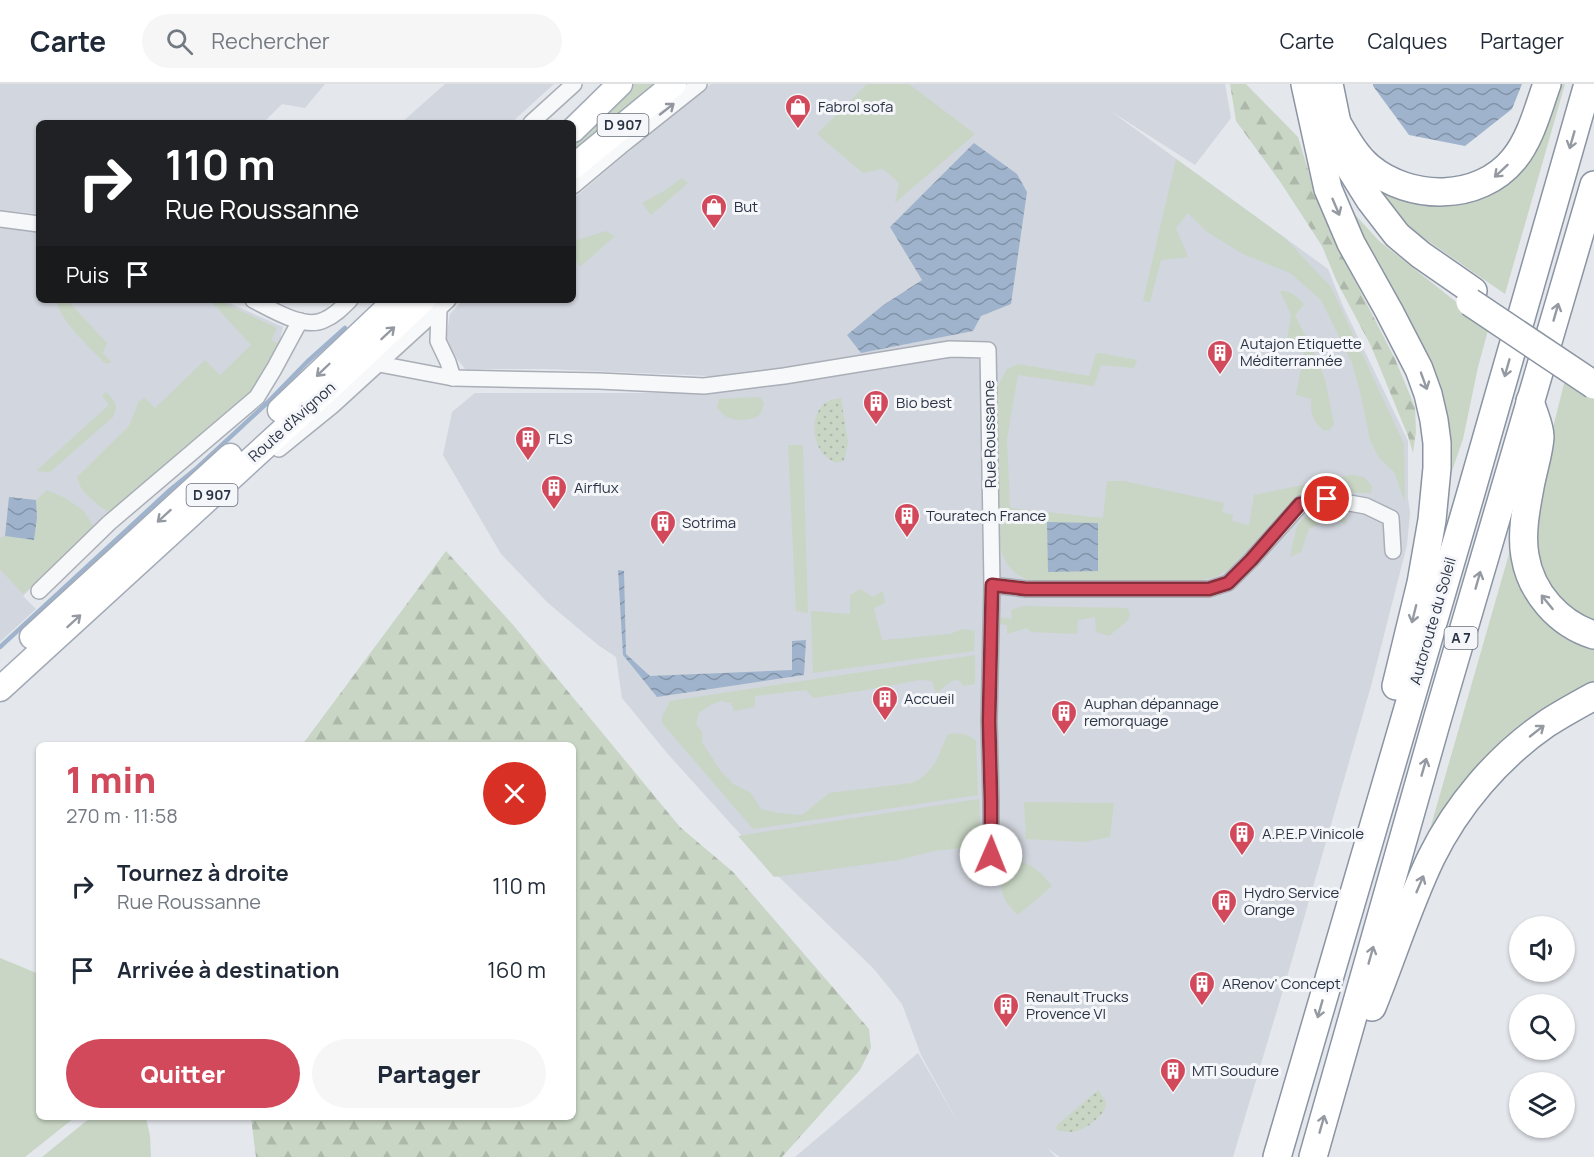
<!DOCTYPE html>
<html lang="fr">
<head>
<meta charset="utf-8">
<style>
	:root { --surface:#fff; --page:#f6f6f7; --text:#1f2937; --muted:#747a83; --line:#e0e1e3; --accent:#d1495b }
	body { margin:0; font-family:Manrope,sans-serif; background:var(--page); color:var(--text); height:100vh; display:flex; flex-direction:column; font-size:22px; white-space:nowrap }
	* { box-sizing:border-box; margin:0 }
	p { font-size:20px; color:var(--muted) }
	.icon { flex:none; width:33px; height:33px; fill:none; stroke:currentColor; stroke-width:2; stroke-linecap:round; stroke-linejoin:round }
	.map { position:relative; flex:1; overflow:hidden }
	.side { position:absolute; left:36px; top:658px; width:540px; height:378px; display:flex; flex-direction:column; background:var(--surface); border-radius:9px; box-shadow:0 2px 4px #0004 }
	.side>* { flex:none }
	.hud { position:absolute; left:36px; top:36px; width:540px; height:183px; border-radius:9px; box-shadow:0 2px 4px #0004; background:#202124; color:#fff; overflow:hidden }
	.buttons { position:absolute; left:1509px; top:832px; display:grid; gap:12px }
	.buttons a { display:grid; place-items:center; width:66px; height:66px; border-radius:50%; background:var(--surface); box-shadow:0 2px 4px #0004; font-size:30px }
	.pin { position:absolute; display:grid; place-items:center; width:51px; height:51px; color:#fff; margin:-26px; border:3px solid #fff; border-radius:50%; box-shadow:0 2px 6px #0007 }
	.me { position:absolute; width:66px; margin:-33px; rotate:1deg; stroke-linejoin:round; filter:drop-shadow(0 0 4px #0008) }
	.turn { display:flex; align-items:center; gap:21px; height:126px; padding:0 30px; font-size:27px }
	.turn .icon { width:78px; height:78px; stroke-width:2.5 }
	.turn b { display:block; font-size:42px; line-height:51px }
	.then { display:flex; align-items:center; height:57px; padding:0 30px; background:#0003; gap:12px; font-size:22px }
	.round { display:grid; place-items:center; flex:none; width:63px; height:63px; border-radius:32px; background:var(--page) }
	.summary { display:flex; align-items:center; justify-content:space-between; height:102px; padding:0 30px }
	h1 { font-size:36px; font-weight:800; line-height:45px; color:var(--accent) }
	.cta { display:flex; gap:12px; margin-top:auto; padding:12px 30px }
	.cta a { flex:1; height:69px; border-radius:36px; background:var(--accent); color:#fff; font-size:24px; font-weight:800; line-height:69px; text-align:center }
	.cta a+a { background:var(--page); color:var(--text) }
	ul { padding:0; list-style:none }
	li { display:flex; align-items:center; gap:18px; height:84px; padding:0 30px }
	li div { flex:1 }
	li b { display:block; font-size:22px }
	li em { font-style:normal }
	header { display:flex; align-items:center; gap:36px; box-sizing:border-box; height:84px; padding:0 30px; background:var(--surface); border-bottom:2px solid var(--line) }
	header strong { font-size:28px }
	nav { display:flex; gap:33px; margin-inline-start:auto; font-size:21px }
	.search { width:420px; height:54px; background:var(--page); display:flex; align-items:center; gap:15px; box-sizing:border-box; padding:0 21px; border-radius:33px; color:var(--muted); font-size:22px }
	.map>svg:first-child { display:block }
	.built { fill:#d2d6de }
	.grass { fill:#c9d6c5 }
	.forest { fill:url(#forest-firs) }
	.garden { fill:url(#garden-dots) }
	.water { fill:url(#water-waves) }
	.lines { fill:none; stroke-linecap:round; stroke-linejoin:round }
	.stream { stroke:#9fb4cc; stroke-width:4.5 }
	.minor-casing { stroke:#a9aeb7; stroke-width:18 }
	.primary-casing { stroke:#a3abb8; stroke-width:27 }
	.motorway-casing { stroke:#8b94a3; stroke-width:30 }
	.minor { stroke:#f7f8fa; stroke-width:15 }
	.primary { stroke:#fff; stroke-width:24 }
	.motorway { stroke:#fff; stroke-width:27 }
	.motorway-bridge-casing { stroke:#8b94a3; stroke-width:30; stroke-linecap:butt }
	.motorway-bridge { stroke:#fff; stroke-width:27 }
	.oneway { stroke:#9196a0 }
	.oneway2 { stroke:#959aa2 }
	.route-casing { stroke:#882f3b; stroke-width:15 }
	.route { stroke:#d1495b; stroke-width:10 }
	.labels { text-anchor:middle; stroke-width:6; stroke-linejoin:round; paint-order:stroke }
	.shield { fill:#f4f6f9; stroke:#676e7b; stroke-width:1.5 }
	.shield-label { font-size:14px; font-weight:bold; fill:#2b3445 }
	.poi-label { font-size:15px; fill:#2b3445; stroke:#f4f6f9; text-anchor:start }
	.street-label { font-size:15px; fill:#2b3445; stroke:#f4f6f9 }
</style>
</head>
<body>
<header>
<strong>Carte</strong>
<div class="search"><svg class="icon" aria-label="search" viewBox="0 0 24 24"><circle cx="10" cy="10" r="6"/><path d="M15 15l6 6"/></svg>Rechercher</div>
<nav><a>Carte</a><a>Calques</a><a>Partager</a></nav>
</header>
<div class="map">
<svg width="1594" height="1073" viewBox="0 0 1594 1073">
	<defs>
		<pattern id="forest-firs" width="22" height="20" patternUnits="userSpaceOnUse" patternTransform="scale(1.5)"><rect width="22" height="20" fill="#c9d6c5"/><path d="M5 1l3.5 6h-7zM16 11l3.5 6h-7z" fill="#adb8ab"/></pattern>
		<pattern id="garden-dots" width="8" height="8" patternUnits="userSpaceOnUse" patternTransform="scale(1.5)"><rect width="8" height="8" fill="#c9d6c5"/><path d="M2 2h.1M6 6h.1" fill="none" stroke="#adb8ab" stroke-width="1.8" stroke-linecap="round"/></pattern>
		<pattern id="water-waves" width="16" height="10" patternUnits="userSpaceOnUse" patternTransform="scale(1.5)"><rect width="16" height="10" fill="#9fb4cc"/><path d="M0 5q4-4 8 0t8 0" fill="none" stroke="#8293a7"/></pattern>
	</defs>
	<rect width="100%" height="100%" fill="#e4e7ec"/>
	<g class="built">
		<polygon points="0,0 325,0 305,24 282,20 263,39 39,39 39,130 0,126"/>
		<polygon points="445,0 554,0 511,39 401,39"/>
		<polygon points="711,0 1225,0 1231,34 1195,81 1109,26 1328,185 1342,220 1408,357 1408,414 1410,429 1407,461 1371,602 1287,893 1233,1073 1060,1073 1047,1064 1056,1073 795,1073 918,969 960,1042 921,971 902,920 874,885 779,793 667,669 622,614 616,573 598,561 548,519 501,470 443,371 452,328 475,309 699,309 749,291 734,293 544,285 465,285 445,259 450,230 463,216 573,216 573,115 667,35"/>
		<polygon points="0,139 39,145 39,216 223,216 283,243 279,260 248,311 197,353 126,419 29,506 23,512 36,525 0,558"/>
	</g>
	<g class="grass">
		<polygon points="633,0 663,0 573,74 573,58"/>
		<polygon points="867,0 909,0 975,50 895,119 899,99 883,85 863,89 817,50"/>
		<polygon points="1555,0 1565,0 1505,210 1402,139 1370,97 1468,115"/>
		<polygon points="1176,75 1285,154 1331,203 1404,360 1405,418 1394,388 1379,374 1370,356 1360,307 1352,279 1321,216 1290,189 1243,170 1207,148 1188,129 1176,144 1188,173 1161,176 1150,218 1143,217"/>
		<polygon points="682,94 688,99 651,131 642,119 664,107"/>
		<polygon points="1339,113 1379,157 1460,221 1490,239 1478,283 1463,355 1442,416 1443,366"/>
		<polygon points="606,147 615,152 580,183 573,172 573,159 577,156"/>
		<path d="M1280,207C1291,207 1297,212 1304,220L1295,232L1311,262L1325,295L1334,340L1330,346L1324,347C1312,334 1311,332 1311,315L1296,311L1304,269L1286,262L1291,231Z"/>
		<path d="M57,216H67L107,259L103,269L111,278L106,280C93,267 57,234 57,216Z"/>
		<polygon points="210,216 218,216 277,244 271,256 279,260 248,311 197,353 126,419 111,429 99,422 82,406 77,393 129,342 139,317 145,314 155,324 205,276 220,291 251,261"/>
		<path d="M1100,269L1137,276L1134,284L1101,281L1094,302L1018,291L1007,355L1010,424L1103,434L1107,397H1124L1224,419L1222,428L1233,431L1232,437L1249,441L1254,411L1351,391L1364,393L1372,402L1371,409L1310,408L1288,423L1230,484L1216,493L1201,496L1049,500C1024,499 1003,486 1000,460L997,304L1007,285L1018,280L1089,292L1096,270Z"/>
		<polygon points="1566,292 1594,313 1594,541 1551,511 1542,488 1535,456 1547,367"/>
		<path d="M106,308C115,318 119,319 113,333L50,388L36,387L109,321L102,312Z"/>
		<path d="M760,313L764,320C763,322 762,327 761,329C756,336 740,337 733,335C726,334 720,328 717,323L719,315Z"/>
		<polygon points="788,361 803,361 808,529 796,527"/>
		<polygon points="47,406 65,414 83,426 96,446 23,510 0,485 0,454 5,452 34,456 37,434 36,416"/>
		<path d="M1323,426L1346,435L1347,440L1329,434L1309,445L1301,468L1290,473C1296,448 1294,431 1323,426Z"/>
		<polygon points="1515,449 1521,481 1594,560 1594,604 1424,766"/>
		<polygon points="860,505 873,513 883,507 885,519 874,524 882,556 950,550 962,545 975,547 974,567 813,589 811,527 850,530 850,511"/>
		<path d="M1022,522L1127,524C1131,528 1130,533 1126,538L1109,552L1096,548L1095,533L1078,536L1077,550L1031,548L1027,544L1007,550V541L1000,540V533L1012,535L1011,526Z"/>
		<path d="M975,571V600L963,602L960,597C950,593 945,604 936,609L932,597L920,596L860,607L813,614L806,606L755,612V623L734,627L731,619L721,617L710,621L699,629L696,640L702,648V658L720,686L733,700L751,709L761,725L779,729L802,731L829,709L912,699L918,696L924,692L935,679L948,650C959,649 967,649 976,657L978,711L753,745L662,639V633L670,617Z"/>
		<polygon points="979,715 981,762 934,767 899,776 774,793 738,752"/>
		<polygon points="1024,718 1114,719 1110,753 1083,758 1026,755"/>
		<path d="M1013,776C1030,778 1042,789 1052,802L1018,831C1000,815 999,804 1003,780Z"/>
		<polygon points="0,874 39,890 39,1034 74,1034 25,1073 0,1073"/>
		<polygon points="90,1034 146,1034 150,1052 151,1073 42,1073"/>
	</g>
	<g class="forest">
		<polygon points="1230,0 1246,0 1298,53 1313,102 1332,152 1395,275 1415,323 1416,348 1413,369 1408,352 1371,262 1337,198 1322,162 1281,99 1236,37"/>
		<polygon points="446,467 514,542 680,743 733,788 869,945 871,964 860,986 782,1073 256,1073 251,1034 573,1034 573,662 302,661"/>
	</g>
	<g class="garden">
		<path d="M841,314L848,359L844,377L835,379C831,376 826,373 823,370C812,356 810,328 827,318C831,315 837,315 841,314Z"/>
		<path d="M1098,1006C1101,1010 1105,1014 1106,1019C1106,1024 1103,1028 1100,1032C1088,1044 1073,1053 1056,1045L1057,1041Z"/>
	</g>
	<g class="water">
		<polygon points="1373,0 1522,0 1512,25 1465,62 1409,51 1373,2"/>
		<polygon points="974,59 1017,90 1027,108 1011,220 981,232 973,247 861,269 847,251 882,222 922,196 890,143"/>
		<polygon points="9,413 36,416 37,434 34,456 5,452"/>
		<polygon points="1047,438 1098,439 1098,487 1048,488"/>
		<polygon points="618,486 624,487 626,570 650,592 792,586 792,557 806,556 804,591 657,613 623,571"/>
	</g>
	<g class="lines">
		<polyline class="stream" points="0,563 170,406 197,384 267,319 307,278 345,244"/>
		<defs>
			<g id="minor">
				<polyline points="531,39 574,0"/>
				<polyline points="573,102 621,62 699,0"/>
				<polyline points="0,135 39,140"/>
				<path d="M253,216C271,225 304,246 324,236C334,232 342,224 350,216"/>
				<polyline points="439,224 438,257 448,278 453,294"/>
				<polyline points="379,280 453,294 599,297 704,302 784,292 950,265 988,266 992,501 1026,505 1209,505 1228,499 1251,476 1301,420 1327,415 1366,422 1391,434 1393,467"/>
				<polyline points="279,365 332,322 448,216"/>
				<polyline points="39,507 109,439 257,313 274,285 300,237"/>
				<polyline points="991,771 991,717 989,637 992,501"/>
			</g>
			<g id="primary">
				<polyline points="573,46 620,0"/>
				<polyline points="573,83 674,0"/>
				<polyline points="280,326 396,216"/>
				<polyline points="32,553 230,372"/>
				<polyline points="0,605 338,296 423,216"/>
			</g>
			<g id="motorway">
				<polyline points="1305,0 1328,105 1351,159 1389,227 1419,285 1428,310 1434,336 1437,359 1437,384 1432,436 1421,499 1396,602"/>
				<polyline points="1329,0 1342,64 1350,84 1370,116 1397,151 1421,171 1473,207"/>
				<path d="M1337,39C1346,54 1355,71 1369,83C1410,117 1479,118 1514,75C1531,54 1538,25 1547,0"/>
				<path d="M1530,317C1533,328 1540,342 1540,353C1539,369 1533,386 1530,403C1526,424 1521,450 1525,472C1531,509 1559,540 1594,551"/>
				<path d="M1372,923C1392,874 1408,822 1431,774C1457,721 1498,673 1546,640C1561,630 1578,621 1594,612"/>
				<polyline points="1277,1073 1470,412 1588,0"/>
				<polyline points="1313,1073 1437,636 1594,101"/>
			</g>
		</defs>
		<use href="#minor" class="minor-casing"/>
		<use href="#primary" class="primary-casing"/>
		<use href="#motorway" class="motorway-casing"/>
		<use href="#minor" class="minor"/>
		<use href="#primary" class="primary"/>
		<use href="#motorway" class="motorway"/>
		<defs>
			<polyline id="motorway-bridge" points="1470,218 1594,301"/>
		</defs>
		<use href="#motorway-bridge" class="motorway-bridge-casing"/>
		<use href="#motorway-bridge" class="motorway-bridge"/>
	</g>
	<defs><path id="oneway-shaft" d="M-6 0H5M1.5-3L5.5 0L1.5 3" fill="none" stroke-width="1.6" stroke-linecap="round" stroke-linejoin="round" transform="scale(1.5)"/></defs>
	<use class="oneway" href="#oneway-shaft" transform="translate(667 25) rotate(-38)"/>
	<g class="oneway2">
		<use href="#oneway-shaft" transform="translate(1572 56) rotate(106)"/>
		<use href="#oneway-shaft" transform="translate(1501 87) rotate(137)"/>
		<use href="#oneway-shaft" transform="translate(1336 123) rotate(67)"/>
		<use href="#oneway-shaft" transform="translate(1556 228) rotate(-74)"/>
		<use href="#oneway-shaft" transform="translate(388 249) rotate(-43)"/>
		<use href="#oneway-shaft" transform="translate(1507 284) rotate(106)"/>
		<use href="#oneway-shaft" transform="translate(323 286) rotate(136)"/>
		<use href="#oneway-shaft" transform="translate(1424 297) rotate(70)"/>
		<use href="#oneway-shaft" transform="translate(164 432) rotate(138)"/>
		<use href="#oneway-shaft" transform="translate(1478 496) rotate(-74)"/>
		<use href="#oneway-shaft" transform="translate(1547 518) rotate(-129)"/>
		<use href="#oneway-shaft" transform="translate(1414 530) rotate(104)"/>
		<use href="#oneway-shaft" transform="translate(74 537) rotate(-42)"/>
		<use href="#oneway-shaft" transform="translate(1537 647) rotate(-38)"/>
		<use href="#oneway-shaft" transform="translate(1424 683) rotate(-74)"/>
		<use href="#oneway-shaft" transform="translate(1420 800) rotate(-67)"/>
		<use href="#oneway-shaft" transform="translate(1371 871) rotate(-74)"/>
		<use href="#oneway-shaft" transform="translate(1320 925) rotate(106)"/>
		<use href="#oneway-shaft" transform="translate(1322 1040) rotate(-74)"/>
	</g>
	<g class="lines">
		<defs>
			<polyline id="route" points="991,771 991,717 989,637 992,501 1026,505 1209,505 1228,499 1251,476 1300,420 1327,415"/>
		</defs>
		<use href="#route" class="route-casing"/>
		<use href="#route" class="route"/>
	</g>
	<defs>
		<symbol id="shop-pin" viewBox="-11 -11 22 30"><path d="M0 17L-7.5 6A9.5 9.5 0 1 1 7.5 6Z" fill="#d1495b" stroke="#f4f6f9"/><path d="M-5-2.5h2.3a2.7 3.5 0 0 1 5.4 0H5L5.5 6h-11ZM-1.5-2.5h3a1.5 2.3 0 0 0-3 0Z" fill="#fff"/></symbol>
		<symbol id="building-pin" viewBox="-11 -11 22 30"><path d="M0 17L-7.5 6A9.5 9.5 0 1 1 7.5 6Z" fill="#d1495b" stroke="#f4f6f9"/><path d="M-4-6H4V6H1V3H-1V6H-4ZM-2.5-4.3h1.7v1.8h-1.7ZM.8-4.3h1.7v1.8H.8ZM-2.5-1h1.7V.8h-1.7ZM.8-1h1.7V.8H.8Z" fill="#fff"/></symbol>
	</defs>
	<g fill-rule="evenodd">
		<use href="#shop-pin" x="783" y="8" width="30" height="40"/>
		<use href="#shop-pin" x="699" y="108" width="30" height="40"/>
		<use href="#building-pin" x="1205" y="254" width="30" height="40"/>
		<use href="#building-pin" x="861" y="304" width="30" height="40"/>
		<use href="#building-pin" x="513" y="340" width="30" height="40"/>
		<use href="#building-pin" x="539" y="389" width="30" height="40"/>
		<use href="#building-pin" x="892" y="417" width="30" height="40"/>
		<use href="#building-pin" x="648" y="424" width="30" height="40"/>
		<use href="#building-pin" x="870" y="600" width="30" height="40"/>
		<use href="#building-pin" x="1049" y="614" width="30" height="40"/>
		<use href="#building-pin" x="1227" y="735" width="30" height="40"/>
		<use href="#building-pin" x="1209" y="803" width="30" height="40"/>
		<use href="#building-pin" x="1187" y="885" width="30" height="40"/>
		<use href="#building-pin" x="991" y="907" width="30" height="40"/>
		<use href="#building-pin" x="1158" y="972" width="30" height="40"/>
	</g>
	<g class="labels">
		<g class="shield">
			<rect x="597.5" y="30" width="51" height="22" rx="4.5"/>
			<rect x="186.5" y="400" width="51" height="22" rx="4.5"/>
			<rect x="1444.5" y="543" width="33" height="22" rx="4.5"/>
		</g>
		<g class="shield-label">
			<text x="623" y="46">D 907</text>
			<text x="212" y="416">D 907</text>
			<text x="1461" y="559">A 7</text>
		</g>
		<g class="poi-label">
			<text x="818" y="28">Fabrol sofa</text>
			<text x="734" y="128">But</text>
			<text x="1240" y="265">Autajon Etiquette<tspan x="1240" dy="17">Méditerrannée</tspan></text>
			<text x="896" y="324">Bio best</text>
			<text x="548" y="360">FLS</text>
			<text x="574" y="409">Airflux</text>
			<text x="926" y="437">Touratech France</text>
			<text x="682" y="444">Sotrima</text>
			<text x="904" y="620">Accueil</text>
			<text x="1084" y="625">Auphan dépannage<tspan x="1084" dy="17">remorquage</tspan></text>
			<text x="1262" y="755">A.P.E.P Vinicole</text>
			<text x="1244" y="814">Hydro Service<tspan x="1244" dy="17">Orange</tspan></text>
			<text x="1222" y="905">ARenov' Concept</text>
			<text x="1026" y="918">Renault Trucks<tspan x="1026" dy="17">Provence VI</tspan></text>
			<text x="1192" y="992">MTI Soudure</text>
		</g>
		<g class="street-label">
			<text transform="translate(292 338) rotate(-42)" y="5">Route d'Avignon</text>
			<text transform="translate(990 350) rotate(-91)" y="5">Rue Roussanne</text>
			<text transform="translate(1433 537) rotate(-74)" y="5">Autoroute du Soleil</text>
		</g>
	</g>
</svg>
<div class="buttons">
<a><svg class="icon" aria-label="sound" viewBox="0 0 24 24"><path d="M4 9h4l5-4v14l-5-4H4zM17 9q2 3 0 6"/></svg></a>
<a><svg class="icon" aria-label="search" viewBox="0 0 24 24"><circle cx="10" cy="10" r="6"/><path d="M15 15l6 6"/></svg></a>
<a><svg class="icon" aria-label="layers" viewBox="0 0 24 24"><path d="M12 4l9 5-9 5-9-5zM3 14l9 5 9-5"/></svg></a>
</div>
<div class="pin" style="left:1327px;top:415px;background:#d93025"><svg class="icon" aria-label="arrive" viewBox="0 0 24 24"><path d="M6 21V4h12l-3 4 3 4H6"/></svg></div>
<svg class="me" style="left:991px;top:771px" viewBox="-20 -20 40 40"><circle r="19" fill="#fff"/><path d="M0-13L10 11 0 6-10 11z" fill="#d1495b"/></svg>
<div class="hud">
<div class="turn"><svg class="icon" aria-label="right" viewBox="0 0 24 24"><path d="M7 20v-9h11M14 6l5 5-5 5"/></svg><div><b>110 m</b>Rue Roussanne</div></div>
<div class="then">Puis<svg class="icon" aria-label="arrive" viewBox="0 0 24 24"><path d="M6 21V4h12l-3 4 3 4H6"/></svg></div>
</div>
<section class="side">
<div class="summary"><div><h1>1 min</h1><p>270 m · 11:58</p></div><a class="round" style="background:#d93025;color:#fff"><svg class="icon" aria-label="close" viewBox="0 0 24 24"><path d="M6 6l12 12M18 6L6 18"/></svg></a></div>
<ul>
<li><svg class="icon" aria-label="right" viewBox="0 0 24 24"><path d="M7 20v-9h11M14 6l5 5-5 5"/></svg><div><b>Tournez à droite</b><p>Rue Roussanne</p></div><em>110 m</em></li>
<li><svg class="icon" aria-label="arrive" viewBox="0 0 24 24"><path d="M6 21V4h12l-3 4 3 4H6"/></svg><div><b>Arrivée à destination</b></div><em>160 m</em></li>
</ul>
<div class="cta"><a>Quitter</a><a>Partager</a></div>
</section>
</div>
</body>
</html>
